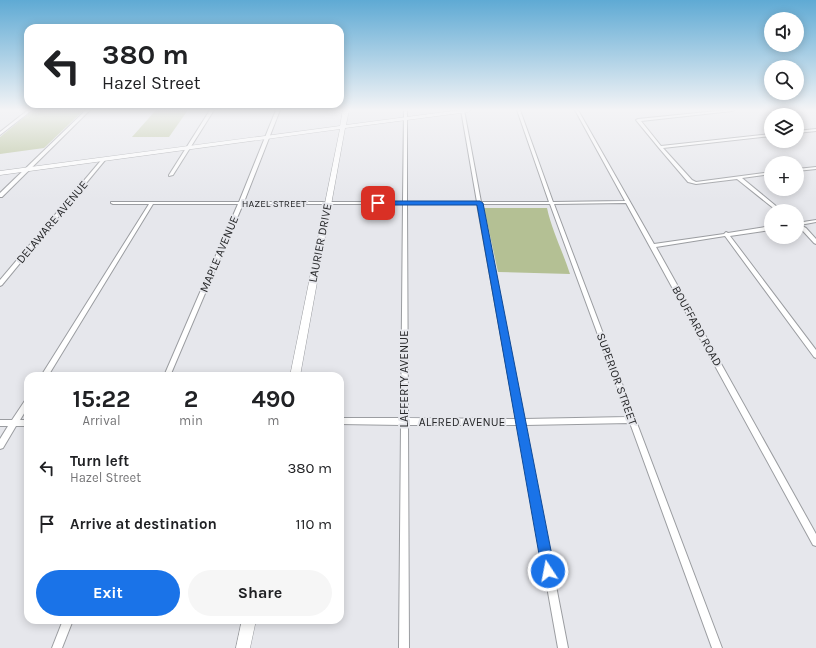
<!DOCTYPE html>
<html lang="en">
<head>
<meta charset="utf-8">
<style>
	:root { --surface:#fff; --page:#f6f6f6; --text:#202124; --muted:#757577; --accent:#1a73e8 }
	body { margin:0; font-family:Karla,sans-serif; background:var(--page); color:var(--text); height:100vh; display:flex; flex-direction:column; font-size:15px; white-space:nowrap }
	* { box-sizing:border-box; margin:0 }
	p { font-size:13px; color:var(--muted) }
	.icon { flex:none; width:22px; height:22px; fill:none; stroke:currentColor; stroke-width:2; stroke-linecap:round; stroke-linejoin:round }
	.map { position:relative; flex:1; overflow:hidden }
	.sheet { position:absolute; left:24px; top:372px; width:320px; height:252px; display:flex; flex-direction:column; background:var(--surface); border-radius:12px; box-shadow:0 2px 10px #0003 }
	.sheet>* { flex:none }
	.top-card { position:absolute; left:24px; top:24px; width:320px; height:84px; border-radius:12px; box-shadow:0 2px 10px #0003; background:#fff; color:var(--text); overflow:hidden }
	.tools { position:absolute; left:764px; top:12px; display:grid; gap:8px }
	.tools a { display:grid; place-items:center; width:40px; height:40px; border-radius:50%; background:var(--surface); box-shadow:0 2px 10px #0003; font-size:20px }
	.pin { position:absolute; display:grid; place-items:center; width:34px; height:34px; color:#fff; margin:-17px; border-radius:8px; box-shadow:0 2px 6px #0006 }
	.me { position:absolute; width:44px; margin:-22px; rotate:349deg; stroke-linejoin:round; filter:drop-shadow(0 0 3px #0008) }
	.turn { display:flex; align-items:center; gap:14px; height:84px; padding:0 12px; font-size:18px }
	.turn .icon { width:52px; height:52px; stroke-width:2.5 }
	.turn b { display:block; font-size:28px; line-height:34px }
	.eta { display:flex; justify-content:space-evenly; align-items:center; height:68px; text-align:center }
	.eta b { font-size:24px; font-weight:700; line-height:28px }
	.action { display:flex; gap:8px; margin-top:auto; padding:8px 12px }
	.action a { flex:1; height:46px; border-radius:24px; background:var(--accent); color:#fff; font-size:16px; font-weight:700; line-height:46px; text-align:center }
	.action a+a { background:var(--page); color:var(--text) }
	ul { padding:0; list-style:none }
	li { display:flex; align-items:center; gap:12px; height:56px; padding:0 12px }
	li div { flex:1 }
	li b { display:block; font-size:15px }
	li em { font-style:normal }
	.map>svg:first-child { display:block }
	.green { fill:#b4c094 }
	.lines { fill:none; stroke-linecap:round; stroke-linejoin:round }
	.street-casing { stroke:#9b9da1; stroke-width:2 }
	.secondary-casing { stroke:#9b9da1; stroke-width:1 }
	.street { fill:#fff; fill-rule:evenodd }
	.secondary { fill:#fff; fill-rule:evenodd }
	.route { fill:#1a73e8; stroke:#114b97 }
	.labels { text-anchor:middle; stroke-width:4; stroke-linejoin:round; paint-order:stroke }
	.far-street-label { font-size:10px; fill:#292a2c; stroke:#e6e7ec }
	.street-label { font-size:12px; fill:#292a2c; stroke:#e6e7ec }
</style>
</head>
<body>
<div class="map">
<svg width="816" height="648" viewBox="0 0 816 648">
	<rect width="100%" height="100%" fill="#e6e7ec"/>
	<g class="green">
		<polygon points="33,110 84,110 44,148 0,154 0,137"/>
		<polygon points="156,110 188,110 169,137 132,137"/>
		<path d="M484,208H547C552,231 563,252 570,274L498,272Z"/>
	</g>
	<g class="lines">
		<defs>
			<g id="street">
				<polygon points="28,110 32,110 0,135 0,132"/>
				<polygon points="86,110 90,110 2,197 0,197 0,193"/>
				<polygon points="210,110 214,110 173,175 169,176 169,175"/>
				<path d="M276,110H280L244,202H403L404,110H407V202H477L461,110H464L481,202H549L517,110H520L553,202L625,201L575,110H578L654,244L724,234L726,232L728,233L771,226V230L730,236L816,350V358L814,357L725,236L656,247L816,534V546L813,545L626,203L554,204L722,648H712L630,423L525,425L568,648H558L518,425H408L409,648H399L401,425L340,424V418H401L403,204H243L170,376H164L238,204H153L48,376H41L149,204H113L111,203V202H239ZM407,204H477L516,419L408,418ZM482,204H550L628,417L524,419Z"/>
				<polygon points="727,110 734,110 732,111 641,121 661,146 771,134 771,136 663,148 692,180 696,182 771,172 771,174 742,178 782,211 777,211 737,179 696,184 688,182 659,148 636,120 638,119"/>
				<polygon points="816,129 816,131 797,133 797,131"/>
				<polygon points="103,158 106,159 2,285 0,286 0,280"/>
				<polygon points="816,167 816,169 797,171 797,169"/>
				<polygon points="816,220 816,222 800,225 806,228 816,239 816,244 814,243 802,230 797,227 797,223"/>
				<polygon points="28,398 28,407 20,420 28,420 28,426 16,426 3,448 0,449 0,439 8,426 0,426 0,420 12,420 26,399"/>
				<polygon points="63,620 73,620 62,648 52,648"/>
			</g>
			<g id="secondary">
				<polygon points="343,110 349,110 346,125 460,110 471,110 468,112 345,128 300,376 290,376 340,129 0,175 0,171 340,126"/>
				<polygon points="242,620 256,620 250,648 236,648"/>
			</g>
		</defs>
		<use href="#street" class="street-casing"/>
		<use href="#secondary" class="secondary-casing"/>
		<use href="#street" class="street"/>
		<use href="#secondary" class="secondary"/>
	</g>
	<linearGradient id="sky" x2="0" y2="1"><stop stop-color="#5faad4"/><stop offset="0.55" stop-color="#f4f4f6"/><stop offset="1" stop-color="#f4f4f6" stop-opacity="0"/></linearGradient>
	<rect width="816" height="200" fill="url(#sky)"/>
	<polygon class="route" points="376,201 480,201 483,203 555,571 553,575 548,577 544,575 542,571 477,205 378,205 376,204"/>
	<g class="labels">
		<g class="far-street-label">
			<text x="274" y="207">HAZEL STREET</text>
		</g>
		<g class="street-label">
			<text transform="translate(52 222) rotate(-50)" y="4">DELAWARE AVENUE</text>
			<text transform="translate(320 243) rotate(-79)" y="4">LAURIER DRIVE</text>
			<text transform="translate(219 254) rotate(-67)" y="4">MAPLE AVENUE</text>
			<text transform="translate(697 326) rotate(61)" y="4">BOUFFARD ROAD</text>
			<text transform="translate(404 379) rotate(-90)" y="4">LAFFERTY AVENUE</text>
			<text transform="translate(617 379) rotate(70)" y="4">SUPERIOR STREET</text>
			<text x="462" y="426">ALFRED AVENUE</text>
		</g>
	</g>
</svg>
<div class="tools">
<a><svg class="icon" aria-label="sound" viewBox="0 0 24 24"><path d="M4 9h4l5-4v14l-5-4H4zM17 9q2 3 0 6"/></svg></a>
<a><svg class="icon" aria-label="search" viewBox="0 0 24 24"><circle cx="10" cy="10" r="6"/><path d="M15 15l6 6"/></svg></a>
<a><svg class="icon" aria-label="layers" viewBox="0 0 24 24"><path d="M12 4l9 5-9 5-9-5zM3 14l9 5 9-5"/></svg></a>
<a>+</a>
<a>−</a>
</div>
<div class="pin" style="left:378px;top:203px;background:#d93025"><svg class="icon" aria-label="arrive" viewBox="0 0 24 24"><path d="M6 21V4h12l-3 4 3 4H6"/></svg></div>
<svg class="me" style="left:548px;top:571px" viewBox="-20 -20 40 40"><circle r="17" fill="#1a73e8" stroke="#fff" stroke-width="3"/><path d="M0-11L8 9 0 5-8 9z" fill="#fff"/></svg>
<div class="top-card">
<div class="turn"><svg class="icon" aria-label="left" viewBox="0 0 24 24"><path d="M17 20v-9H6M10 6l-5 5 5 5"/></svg><div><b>380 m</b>Hazel Street</div></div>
</div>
<section class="sheet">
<div class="eta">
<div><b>15:22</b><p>Arrival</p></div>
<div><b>2</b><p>min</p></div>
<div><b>490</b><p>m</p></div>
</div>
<ul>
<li><svg class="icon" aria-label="left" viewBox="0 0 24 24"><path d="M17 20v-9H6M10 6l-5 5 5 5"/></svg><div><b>Turn left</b><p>Hazel Street</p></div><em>380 m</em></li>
<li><svg class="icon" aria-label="arrive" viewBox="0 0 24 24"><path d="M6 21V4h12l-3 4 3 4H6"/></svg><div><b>Arrive at destination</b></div><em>110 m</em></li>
</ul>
<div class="action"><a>Exit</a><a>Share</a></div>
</section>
</div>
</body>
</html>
